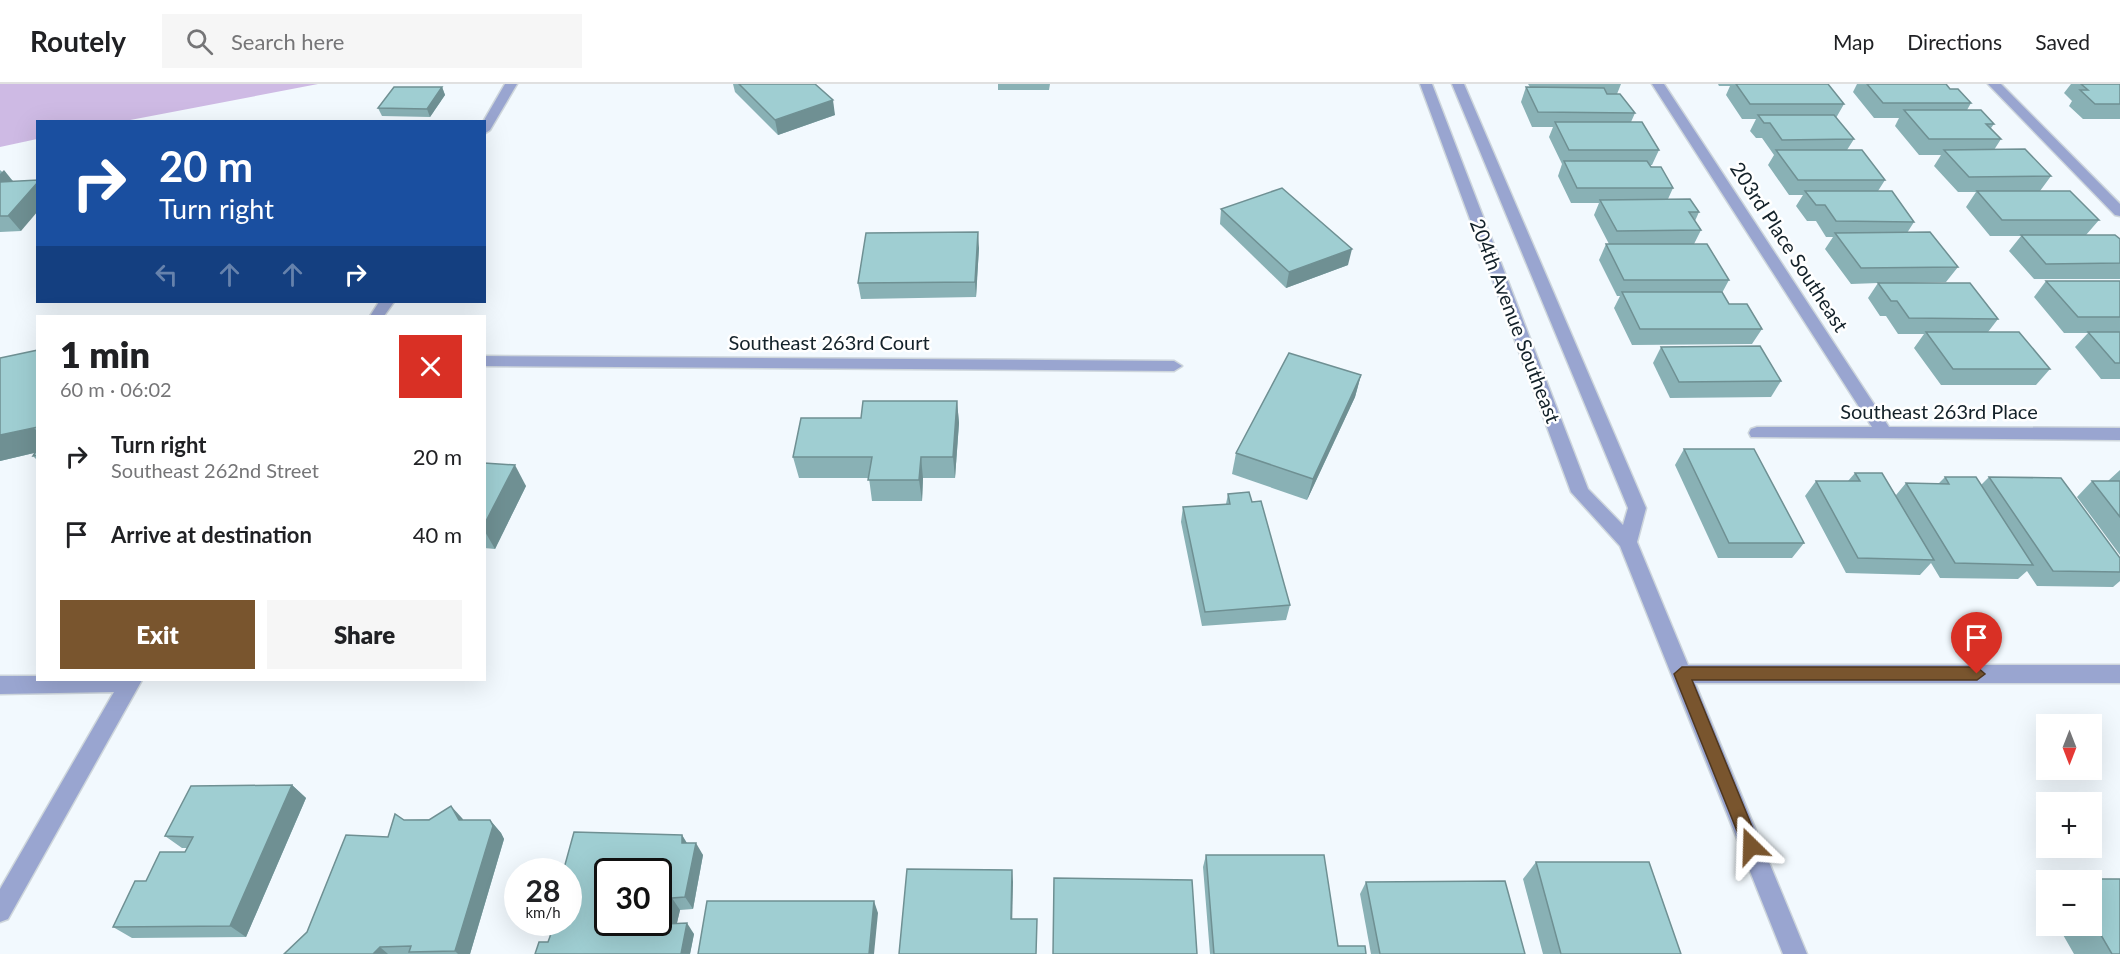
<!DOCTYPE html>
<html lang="en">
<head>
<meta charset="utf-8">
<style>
	:root { --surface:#fff; --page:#f6f6f6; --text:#202124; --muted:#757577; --line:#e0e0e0; --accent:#79552e }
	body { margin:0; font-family:Lato,sans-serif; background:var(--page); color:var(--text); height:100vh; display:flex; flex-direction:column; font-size:22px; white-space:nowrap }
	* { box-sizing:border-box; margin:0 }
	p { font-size:20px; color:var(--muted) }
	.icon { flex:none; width:33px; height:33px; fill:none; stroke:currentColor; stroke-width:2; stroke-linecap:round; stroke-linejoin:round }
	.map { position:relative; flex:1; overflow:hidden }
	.panel { position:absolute; left:36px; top:231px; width:450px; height:366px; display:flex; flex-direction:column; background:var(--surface); border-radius:0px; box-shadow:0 6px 24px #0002 }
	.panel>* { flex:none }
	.guide { position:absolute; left:36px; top:36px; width:450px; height:183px; border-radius:0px; box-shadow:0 6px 24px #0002; background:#1a4fa0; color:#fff; overflow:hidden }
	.needle { width:39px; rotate:180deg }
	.tools { position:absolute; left:2036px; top:630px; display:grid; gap:12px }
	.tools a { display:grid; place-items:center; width:66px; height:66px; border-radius:0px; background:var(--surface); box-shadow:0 6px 24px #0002; font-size:30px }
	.speed { position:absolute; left:504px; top:774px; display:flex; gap:12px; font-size:30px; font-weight:700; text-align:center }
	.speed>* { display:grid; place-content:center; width:78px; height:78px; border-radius:50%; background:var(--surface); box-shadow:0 6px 24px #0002; line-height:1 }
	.speed small { font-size:15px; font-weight:400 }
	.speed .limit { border:3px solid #111; border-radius:9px; background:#fff; color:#111 }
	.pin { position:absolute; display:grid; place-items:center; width:51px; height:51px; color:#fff; margin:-62px -26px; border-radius:50% 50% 50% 0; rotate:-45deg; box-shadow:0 0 6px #0007 }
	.pin .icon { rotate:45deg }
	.me { position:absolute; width:66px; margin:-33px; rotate:338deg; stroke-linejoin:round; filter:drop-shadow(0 0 4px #0008) }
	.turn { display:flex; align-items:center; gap:21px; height:126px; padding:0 24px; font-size:27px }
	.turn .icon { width:78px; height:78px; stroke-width:2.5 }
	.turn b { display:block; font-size:42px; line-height:51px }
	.lanes { display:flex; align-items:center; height:57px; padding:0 24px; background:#0003; justify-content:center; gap:30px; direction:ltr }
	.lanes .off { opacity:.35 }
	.round { display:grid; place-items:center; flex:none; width:63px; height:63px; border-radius:0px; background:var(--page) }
	.overview { display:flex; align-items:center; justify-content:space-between; height:102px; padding:0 24px }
	h1 { font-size:36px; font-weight:800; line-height:45px }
	.primary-button { display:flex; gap:12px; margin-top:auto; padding:12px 24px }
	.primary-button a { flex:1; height:69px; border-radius:0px; background:var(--accent); color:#fff; font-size:24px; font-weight:800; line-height:69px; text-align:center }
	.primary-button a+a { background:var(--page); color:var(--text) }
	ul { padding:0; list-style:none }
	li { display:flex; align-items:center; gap:18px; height:78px; padding:0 24px }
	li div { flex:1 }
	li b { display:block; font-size:22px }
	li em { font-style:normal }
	header { display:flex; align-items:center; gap:36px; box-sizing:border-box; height:84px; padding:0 30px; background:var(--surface); border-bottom:2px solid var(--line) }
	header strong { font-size:28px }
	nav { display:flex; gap:33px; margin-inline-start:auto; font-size:21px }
	.search { width:420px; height:54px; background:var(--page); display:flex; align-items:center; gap:15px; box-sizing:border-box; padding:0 21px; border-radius:0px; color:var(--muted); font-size:22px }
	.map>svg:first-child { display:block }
	.green { fill:#cebae4 }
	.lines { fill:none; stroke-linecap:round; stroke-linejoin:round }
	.minor-casing { stroke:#ced6dc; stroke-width:3 }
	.minor { fill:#99a5d0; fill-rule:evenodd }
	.wall { fill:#89b1b5 }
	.shaded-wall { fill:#6f9093 }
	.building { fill:#9fced2; stroke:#6f9093; stroke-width:1.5; fill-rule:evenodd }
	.route { fill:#79552e; stroke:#4f371e; stroke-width:1.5 }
	.labels { text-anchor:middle; stroke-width:5; stroke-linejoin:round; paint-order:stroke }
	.street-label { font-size:20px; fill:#132129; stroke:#fff }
</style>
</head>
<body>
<header>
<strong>Routely</strong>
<div class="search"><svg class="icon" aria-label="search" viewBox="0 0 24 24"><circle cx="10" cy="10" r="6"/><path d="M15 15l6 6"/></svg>Search here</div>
<nav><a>Map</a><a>Directions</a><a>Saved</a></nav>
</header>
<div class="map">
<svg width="2120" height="870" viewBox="0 0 2120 870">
	<rect width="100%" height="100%" fill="#f2f9fe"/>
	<polygon class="green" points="0,0 318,0 125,37 38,38 37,55 0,63"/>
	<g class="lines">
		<defs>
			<g id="minor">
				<polygon points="505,0 517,0 490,46 484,50 483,38"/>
				<polygon points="1420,0 1432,0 1588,405 1623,441 1628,424 1452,0 1464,0 1646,424 1637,458 1688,581 2120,581 2120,599 1695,599 1807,870 1783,870 1620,462 1571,408"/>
				<polygon points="1652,0 1664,0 1889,343 2120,344 2120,356 1751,353 1749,349 1751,345 1757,343 1872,343"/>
				<polygon points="1988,0 2001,0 2120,120 2120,132 2115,131"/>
				<polygon points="379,218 394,218 384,232 370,232"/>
				<polygon points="484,272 1174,277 1182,282 1174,287 484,282"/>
				<polygon points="0,592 38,592 38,596 142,596 8,835 0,838 0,805 114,608 0,610"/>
			</g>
		</defs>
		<use href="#minor" class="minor-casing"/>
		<use href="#minor" class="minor"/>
	</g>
	<g class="wall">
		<polygon points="733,0 815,0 835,31 778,51 735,8"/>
		<polygon points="998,0 1050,0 1049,6 998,6"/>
		<polygon points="1528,0 1621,0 1617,10 1635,29 1631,38 1659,66 1652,81 1650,81 1673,104 1668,115 1699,128 1695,137 1701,146 1694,160 1729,196 1722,209 1729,220 1762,245 1752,260 1632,261 1614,224 1620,212 1617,212 1599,176 1606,160 1609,160 1594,131 1599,119 1571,119 1558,92 1562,80 1549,53 1553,43 1532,43 1521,18 1526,3 1530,3"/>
		<polygon points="1718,0 1828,0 1844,20 1836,34 1854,55 1847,66 1885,96 1878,107 1914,138 1907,149 1958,183 1946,198 1908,199 1998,235 1988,248 2050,285 2036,301 1941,301 1914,264 1924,250 1898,250 1886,232 1880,232 1868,214 1878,199 1851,200 1825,165 1833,153 1826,153 1816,137 1807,137 1796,122 1803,111 1789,111 1768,81 1774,71 1762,54 1756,54 1750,47 1756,35 1742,35 1726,11 1730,2 1719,2"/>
		<polygon points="1857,0 1946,0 1950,5 1971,19 1967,26 1994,40 1991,44 2001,55 1994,66 2051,92 2040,107 2099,136 2086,151 2120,155 2120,195 2034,195 2009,167 2021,152 1990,152 1966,123 1976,108 1958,108 1934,82 1941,71 1919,71 1895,42 1899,34 1874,34 1853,8"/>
		<polygon points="2059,0 2120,0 2120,35 2083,35 2069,22 2072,17 2064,9 2071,0"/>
		<polygon points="442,3 445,11 430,33 382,32 378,24"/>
		<polygon points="0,86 13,97 21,147 0,148"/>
		<polygon points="1221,125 1348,181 1286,204 1220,140"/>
		<polygon points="979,164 976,213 861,215 858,199"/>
		<polygon points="2046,197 2120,197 2120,295 2101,295 2075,263 2088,249 2064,249 2034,213"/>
		<polygon points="1661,263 1781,297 1771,313 1670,314 1653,279"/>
		<polygon points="38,266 38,377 33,372 34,369 0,377 0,274"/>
		<polygon points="1361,291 1355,313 1307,416 1232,390 1236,369"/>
		<polygon points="957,317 959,339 955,394 923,394 922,417 872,417 869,394 799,394 793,373 861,334"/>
		<polygon points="1684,365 1804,459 1792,474 1718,474 1675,381"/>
		<polygon points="484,379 526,402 495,465 484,464"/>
		<polygon points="2120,386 2120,471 2077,413 2092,397 2108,397"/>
		<polygon points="1855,389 1896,411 1906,399 1939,399 1945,393 1981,401 1989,393 2120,474 2120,497 2113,503 2037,502 2027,487 2018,495 1940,494 1931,479 1920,491 1846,489 1805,412 1816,397 1848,397"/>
		<polygon points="1228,410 1252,418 1290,521 1286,536 1202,542 1181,438 1183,423 1226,420"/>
		<polygon points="292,701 306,714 246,853 132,854 113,843 146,797 185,768 187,764 182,764 165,752"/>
		<polygon points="462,734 463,736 490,736 501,749 504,755 470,870 284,870 307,848 388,753 404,736"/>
		<polygon points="682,751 687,759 703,771 693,825 680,826 677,839 694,850 690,870 535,870 548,858 550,852 546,847"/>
		<polygon points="1206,771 1338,862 1366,870 1210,870 1203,783"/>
		<polygon points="1536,778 1681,870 1543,870 1523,795"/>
		<polygon points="2068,795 2120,795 2120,870 2074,870 2058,842 2091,842 2091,796 2065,796"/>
		<polygon points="1366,798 1525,870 1371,870 1360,810"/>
		<polygon points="2046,808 2046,820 2041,811"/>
	</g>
	<g class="shaded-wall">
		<polygon points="442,3 445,11 430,33 427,25"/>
		<polygon points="833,16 835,31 778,51 775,36"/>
		<polygon points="4,86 16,101 0,107 0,90"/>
		<polygon points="38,98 38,127 21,147 8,132"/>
		<polygon points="978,148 979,164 976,213 975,198"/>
		<polygon points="1352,165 1348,181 1286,204 1289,188"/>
		<polygon points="1361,291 1355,313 1307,416 1313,395"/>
		<polygon points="957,317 959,339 955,394 953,373"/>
		<polygon points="33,343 38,348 38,368 0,377 0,351"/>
		<polygon points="921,373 923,394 922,417 919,396"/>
		<polygon points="515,381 526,402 495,465 484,446 484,441"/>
		<polygon points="292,701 306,714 246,853 230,842"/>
		<polygon points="451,722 462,734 470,749 459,736"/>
		<polygon points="490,736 501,749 504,755 470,870 458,870 455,867"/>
		<polygon points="682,751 689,763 682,759"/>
		<polygon points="696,759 703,771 693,825 685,813"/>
		<polygon points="1012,786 1013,798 1012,847 1011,835"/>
		<polygon points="672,814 680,826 674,851 666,840"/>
		<polygon points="874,817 878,829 874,870 869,870"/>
		<polygon points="687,839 694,850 690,870 681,870"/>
		<polygon points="380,863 388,870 373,870"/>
	</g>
	<g class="building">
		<polygon points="739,0 815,0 833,16 775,36"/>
		<polygon points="1736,0 1828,0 1844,20 1750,20"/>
		<polygon points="1867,0 1946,0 1950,5 1958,5 1971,19 1883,19"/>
		<polygon points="2081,0 2120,0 2120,20 2095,20 2080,6 2088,6"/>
		<polygon points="394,3 442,3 427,25 378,24"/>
		<polygon points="1526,3 1604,4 1607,10 1620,10 1635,29 1538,28"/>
		<polygon points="1904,26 1981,26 1994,40 1986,40 2001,55 1929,55"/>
		<polygon points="1758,31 1834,31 1854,55 1782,56 1770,39 1764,39"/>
		<polygon points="1555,38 1642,38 1659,66 1569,66"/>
		<polygon points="2025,65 2051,92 1969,93 1944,66"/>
		<polygon points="1776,66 1862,66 1885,96 1798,96"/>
		<polygon points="1564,77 1647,77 1651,83 1661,83 1673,104 1577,104"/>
		<polygon points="38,96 38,98 8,132 0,132 0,98"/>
		<polygon points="1282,104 1352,165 1289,188 1221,125"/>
		<polygon points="1805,107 1892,107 1914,138 1836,137 1825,121 1816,121"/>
		<polygon points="1977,107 2070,107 2099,136 2002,136"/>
		<polygon points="1690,115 1699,128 1689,128 1701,146 1617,147 1600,116"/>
		<polygon points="978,148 975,198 858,199 866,149"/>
		<polygon points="1930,148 1958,183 1861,184 1835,149"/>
		<polygon points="2021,151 2115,151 2120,155 2120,179 2046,180"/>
		<polygon points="1606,160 1707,160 1729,196 1624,196"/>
		<polygon points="2046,197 2120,197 2120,233 2078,233"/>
		<polygon points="1878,199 1970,199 1998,235 1909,234 1897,217 1891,217"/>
		<polygon points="1622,208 1722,208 1729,220 1747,220 1762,245 1640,245"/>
		<polygon points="1926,248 2019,248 2050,285 1953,285"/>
		<polygon points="2088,248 2120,248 2120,279 2115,279"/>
		<polygon points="1760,262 1781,297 1679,298 1661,263"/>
		<polygon points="38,266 38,343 0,351 0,274"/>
		<polygon points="1289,269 1361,291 1313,395 1236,369"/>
		<polygon points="863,317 957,317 953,373 921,373 919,396 868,396 872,373 793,373 801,334 861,334"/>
		<polygon points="38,364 38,371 33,372"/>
		<polygon points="1684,365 1754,365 1804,459 1729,459"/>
		<polygon points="484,379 515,381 484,441"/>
		<polygon points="1855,389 1882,389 1934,476 1858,474 1816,397 1860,397"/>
		<polygon points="1945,393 1976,393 2033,481 1955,479 1906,399 1949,400"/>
		<polygon points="1989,393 2061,394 2120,474 2120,488 2053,487"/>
		<polygon points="2092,397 2120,397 2120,433"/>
		<polygon points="1249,408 1252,418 1261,417 1290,521 1205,528 1183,423 1230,420 1228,410"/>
		<polygon points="292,701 230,842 113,843 135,797 146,797 160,768 185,768 193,753 165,752 191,702"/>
		<polygon points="451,722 459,736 490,736 493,742 455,867 409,868 411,862 380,863 373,870 284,870 307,848 346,751 388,753 395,730 404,736 429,736"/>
		<path d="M574,748L682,751V759H696L685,813L672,814L666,840L687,839L681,870H535L539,858H548L552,847H546L548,838H568V788H563ZM608,788H658V838H608Z"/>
		<polygon points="1206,771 1324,771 1338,862 1365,862 1366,870 1214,870"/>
		<polygon points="1536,778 1649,778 1681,870 1561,870"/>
		<polygon points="907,785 1012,786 1011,835 1037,835 1036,870 899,870"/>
		<polygon points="1054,794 1192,796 1197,870 1053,870"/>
		<polygon points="2068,795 2120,795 2120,870 2112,870 2091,834 2091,796 2069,796"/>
		<polygon points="1505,797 1525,870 1380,870 1366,798"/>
		<polygon points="707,817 874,817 869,870 698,870"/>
	</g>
	<polygon class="route" points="1682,583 1977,583 1985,590 1977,596 1692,596 1760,762 1757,768 1751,770 1745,768 1743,762 1674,590"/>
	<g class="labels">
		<g class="street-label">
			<text transform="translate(1789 163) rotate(57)" y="7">203rd Place Southeast</text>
			<text transform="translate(1515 237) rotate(69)" y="7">204th Avenue Southeast</text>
			<text x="829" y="266">Southeast 263rd Court</text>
			<text x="1939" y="335">Southeast 263rd Place</text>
		</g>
	</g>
</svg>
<div class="tools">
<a><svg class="needle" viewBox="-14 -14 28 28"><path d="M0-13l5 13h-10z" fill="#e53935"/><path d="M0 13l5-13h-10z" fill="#757577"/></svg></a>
<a>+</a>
<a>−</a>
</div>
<div class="speed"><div>28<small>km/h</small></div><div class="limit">30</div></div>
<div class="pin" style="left:1977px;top:590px;background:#d93025"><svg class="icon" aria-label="arrive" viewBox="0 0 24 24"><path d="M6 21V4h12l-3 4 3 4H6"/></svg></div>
<svg class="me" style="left:1751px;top:762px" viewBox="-20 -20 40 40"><path d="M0-17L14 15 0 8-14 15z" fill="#79552e" stroke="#fff" stroke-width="4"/></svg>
<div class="guide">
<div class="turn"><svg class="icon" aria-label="right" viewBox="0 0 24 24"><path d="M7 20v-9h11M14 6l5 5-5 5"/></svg><div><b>20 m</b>Turn right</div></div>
<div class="lanes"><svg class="icon off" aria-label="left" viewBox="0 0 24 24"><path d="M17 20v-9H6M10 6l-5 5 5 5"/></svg><svg class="icon off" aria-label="ahead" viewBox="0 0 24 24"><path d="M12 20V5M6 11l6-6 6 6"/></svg><svg class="icon off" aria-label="ahead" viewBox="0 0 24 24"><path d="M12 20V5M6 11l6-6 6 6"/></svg><svg class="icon" aria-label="right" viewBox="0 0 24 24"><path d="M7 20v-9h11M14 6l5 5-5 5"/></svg></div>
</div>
<section class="panel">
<div class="overview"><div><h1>1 min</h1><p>60 m · 06:02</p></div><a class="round" style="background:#d93025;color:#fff"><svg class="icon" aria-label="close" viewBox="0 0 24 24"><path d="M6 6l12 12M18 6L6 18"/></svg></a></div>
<ul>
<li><svg class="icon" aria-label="right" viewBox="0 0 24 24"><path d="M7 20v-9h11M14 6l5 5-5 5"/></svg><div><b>Turn right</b><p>Southeast 262nd Street</p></div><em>20 m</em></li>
<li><svg class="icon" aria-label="arrive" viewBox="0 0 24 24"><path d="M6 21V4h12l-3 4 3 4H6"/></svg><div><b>Arrive at destination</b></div><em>40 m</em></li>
</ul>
<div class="primary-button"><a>Exit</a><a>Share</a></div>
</section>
</div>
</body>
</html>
